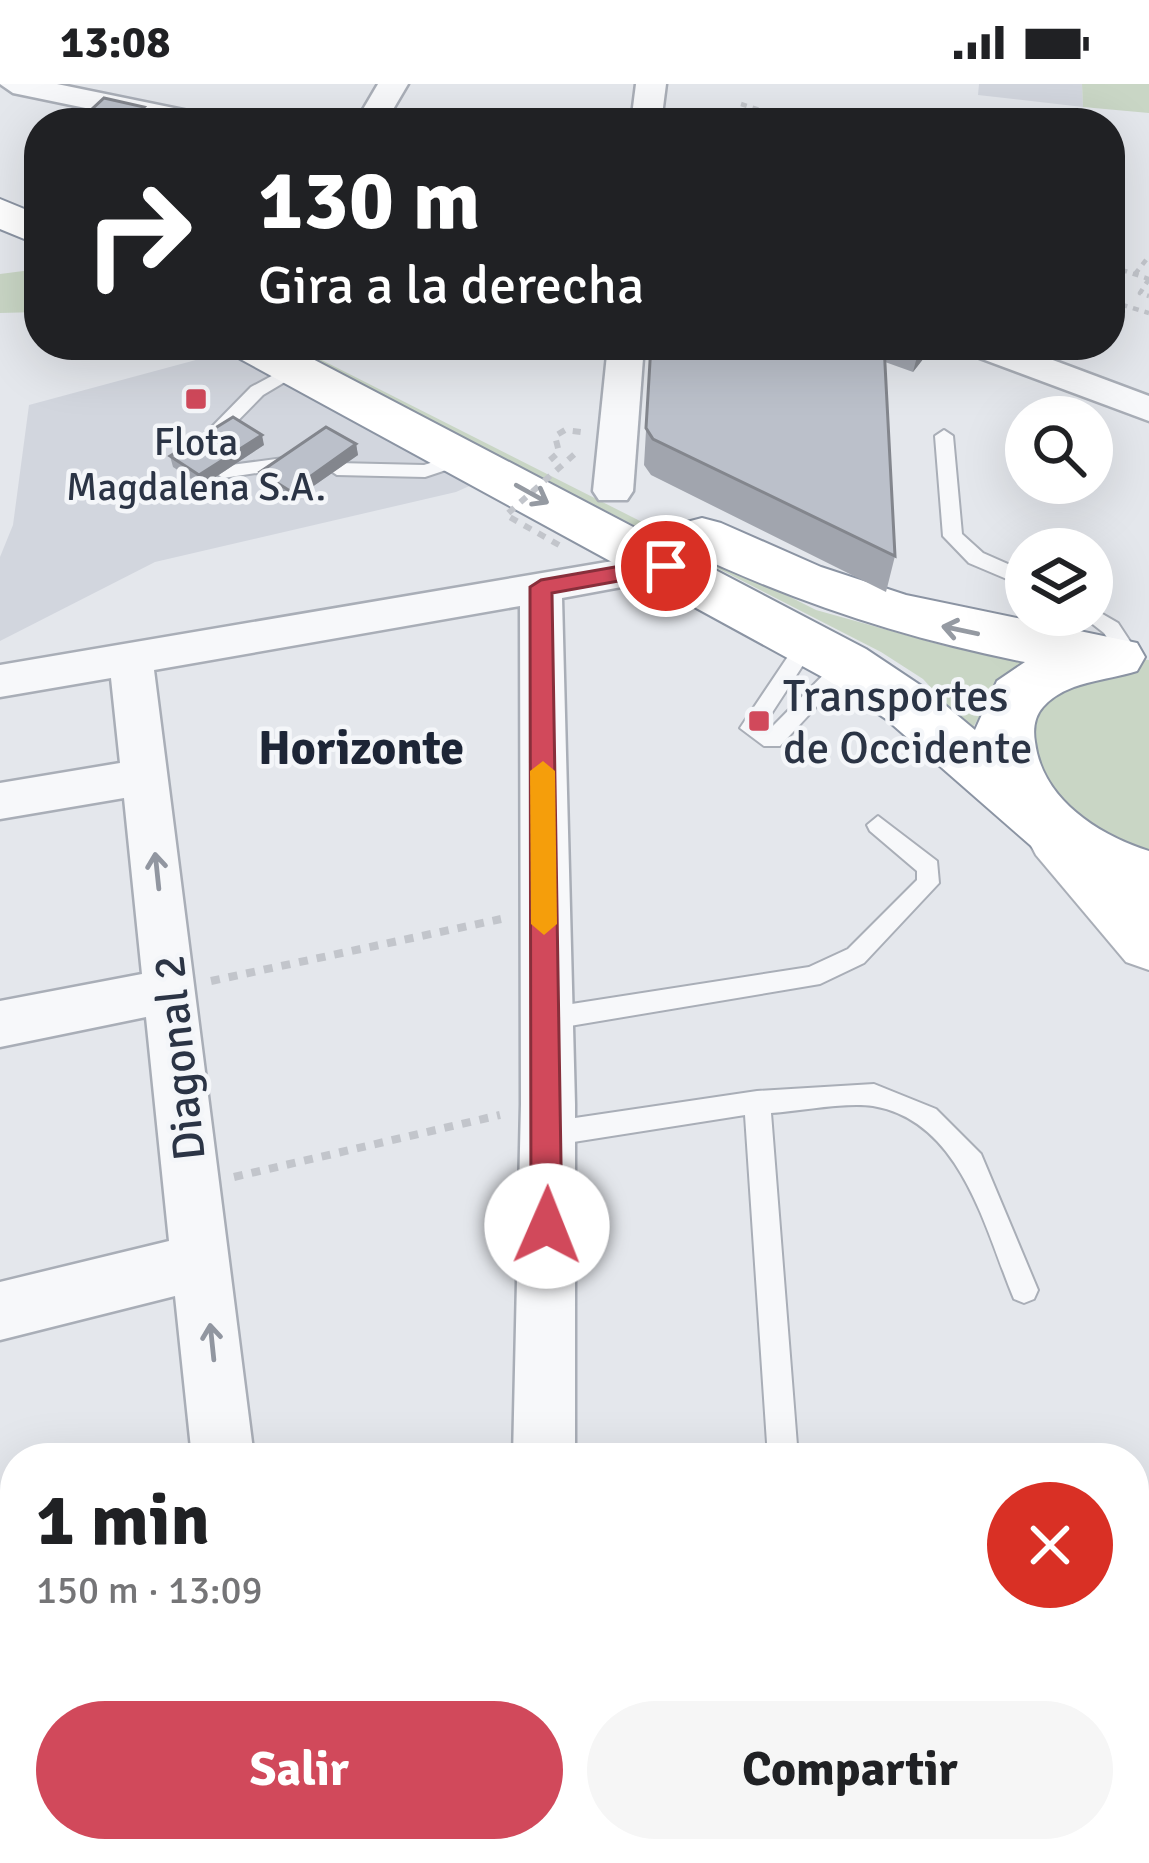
<!DOCTYPE html>
<html lang="es">
<head>
<meta charset="utf-8">
<style>
	:root { --surface:#fff; --page:#f6f6f6; --text:#202124; --muted:#757577; --accent:#d1495b }
	body { margin:0; font-family:Signika,sans-serif; background:var(--page); color:var(--text); height:100vh; display:flex; flex-direction:column; font-size:45px; white-space:nowrap }
	* { box-sizing:border-box; margin:0 }
	p { font-size:39px; color:var(--muted) }
	.icon { flex:none; width:66px; height:66px; fill:none; stroke:currentColor; stroke-width:2; stroke-linecap:round; stroke-linejoin:round }
	.map { position:relative; flex:1; overflow:hidden }
	.side { position:absolute; left:0px; top:1359px; width:1149px; height:420px; display:flex; flex-direction:column; background:var(--surface); border-radius:48px 48px 0 0; box-shadow:0 12px 48px #0002 }
	.side>* { flex:none }
	.hud { position:absolute; left:24px; top:24px; width:1101px; height:252px; border-radius:48px; box-shadow:0 12px 48px #0002; background:#202124; color:#fff; overflow:hidden }
	.buttons { position:absolute; left:1005px; top:312px; display:grid; gap:24px }
	.buttons a { display:grid; place-items:center; width:108px; height:108px; border-radius:50%; background:var(--surface); box-shadow:0 12px 48px #0002; font-size:60px }
	.pin { position:absolute; display:grid; place-items:center; width:102px; height:102px; color:#fff; margin:-51px; border:6px solid #fff; border-radius:50%; box-shadow:0 3px 12px #0007 }
	.me { position:absolute; width:132px; margin:-66px; rotate:1deg; stroke-linejoin:round; filter:drop-shadow(0 0 9px #0008) }
	.turn { display:flex; align-items:center; gap:42px; height:252px; padding:0 36px; font-size:54px }
	.turn .icon { width:156px; height:156px; stroke-width:2.5 }
	.turn b { display:block; font-size:84px; line-height:102px }
	.round { display:grid; place-items:center; flex:none; width:126px; height:126px; border-radius:63px; background:var(--page) }
	.headline { display:flex; align-items:center; justify-content:space-between; height:204px; padding:0 36px }
	h1 { font-size:72px; font-weight:700; line-height:90px }
	.cta { display:flex; gap:24px; margin-top:auto; padding:24px 36px }
	.cta a { flex:1; height:138px; border-radius:72px; background:var(--accent); color:#fff; font-size:48px; font-weight:700; line-height:138px; text-align:center }
	.cta a+a { background:var(--page); color:var(--text) }
	.status { display:flex; justify-content:space-between; align-items:center; height:84px; padding:0 60px; background:var(--surface); direction:ltr }
	.status svg { height:33px; fill:currentColor }
	.map>svg:first-child { display:block }
	.built { fill:#d2d6de }
	.green { fill:#c9d6c5 }
	.lines { fill:none; stroke-linecap:round; stroke-linejoin:round }
	.lane-casing { stroke:#a9aeb7; stroke-width:4 }
	.street-casing { stroke:#a9aeb7; stroke-width:5 }
	.secondary-casing { stroke:#a9aeb7; stroke-width:4 }
	.highway-casing { stroke:#8b94a3; stroke-width:4 }
	.path-far2 { stroke:#c2c5cb; stroke-width:4.5; stroke-dasharray:6 6; stroke-linecap:butt }
	.path-far1 { stroke:#c2c5cb; stroke-width:6; stroke-dasharray:8 8; stroke-linecap:butt }
	.path { stroke:#c2c5cb; stroke-width:8; stroke-dasharray:9 9; stroke-linecap:butt }
	.lane { fill:#f7f8fa; fill-rule:evenodd }
	.street { fill:#f7f8fa; fill-rule:evenodd }
	.secondary { fill:#fff; fill-rule:evenodd }
	.highway { fill:#fff; fill-rule:evenodd }
	.path-bridge { stroke:#c2c5cb; stroke-width:6; stroke-dasharray:8 8; stroke-linecap:butt }
	.wall { fill:#a1a5ae }
	.shaded-wall { fill:#83868d }
	.building { fill:#bbc0ca; stroke:#83868d; stroke-width:3 }
	.oneway { stroke:#959aa2 }
	.oneway2 { stroke:#9196a0 }
	.route { fill:#d1495b; stroke:#882f3b; stroke-width:3 }
	.slow { fill:#f59e0b }
	.poi-dot { fill:#d1495b; stroke:#f4f6f9; stroke-width:4.5 }
	.labels { text-anchor:middle; stroke-width:9; stroke-linejoin:round; paint-order:stroke }
	.far-poi-label { font-size:39px; fill:#2b3445; stroke:#f4f6f9 }
	.poi-label { font-size:45px; fill:#2b3445; stroke:#f4f6f9; text-anchor:start }
	.street-label { font-size:45px; fill:#2b3445; stroke:#f4f6f9 }
	.neighbourhood-label { font-size:48px; font-weight:bold; fill:#1d2536; stroke:#f4f6f9 }
</style>
</head>
<body>
<div class="status"><b>13:08</b><svg viewBox="0 0 49 12"><path d="M0 12V9h3v3zM5 12V6h3v6zM10 12V3h3v9zM15 12V0h3v12zM26 1h20v11H26zM47 4h2v5h-2z"/></svg></div>
<div class="map">
<svg width="1149" height="1779" viewBox="0 0 1149 1779">
	<rect width="100%" height="100%" fill="#e4e7ec"/>
	<g class="built">
		<polygon points="979,0 1082,0 1083,23 978,11"/>
		<polygon points="244,263 485,395 456,408 155,478 0,557 0,473 13,441 29,321"/>
	</g>
	<g class="green">
		<polygon points="1082,0 1149,0 1149,29 1083,23"/>
		<polygon points="39,185 39,228 0,229 0,190"/>
		<polygon points="283,261 292,261 816,526 945,562 1026,576 999,598 971,647 923,595 881,568"/>
		<polygon points="1131,574 1149,576 1149,793 1035,732 1026,606"/>
	</g>
	<g class="lines">
		<defs>
			<g id="lane">
				<polygon points="294,280 303,285 300,289 263,311 211,364 199,364 199,356 251,303"/>
				<polygon points="944,346 953,352 962,450 983,469 1026,488 1026,503 969,479 943,452 935,352"/>
				<polygon points="464,368 473,374 470,378 425,393 337,391 328,385 337,379 424,381"/>
				<polygon points="291,373 297,375 297,383 223,394 214,388 223,382"/>
				<polygon points="1092,524 1118,539 1141,574 1138,579 1124,579 1104,549 1081,531 1092,531"/>
				<polygon points="808,551 818,558 764,641 770,645 839,575 853,575 856,580 780,662 764,662 740,644 801,553"/>
				<polygon points="878,732 937,777 939,799 864,879 820,900 546,946 537,943 534,935 537,927 546,924 809,883 848,865 917,796 917,787 870,747 867,741"/>
				<path d="M874,1000L936,1025L981,1070L1038,1206L1034,1215L1024,1219L1014,1215C985,1146 962,1037 873,1022C845,1018 800,1027 771,1029L798,1374H768L745,1031L548,1062L539,1058L535,1050L539,1042L548,1038L757,1007Z"/>
				<polygon points="874,1764 908,1764 911,1779 877,1779"/>
			</g>
			<g id="street">
				<polygon points="0,0 57,0 203,30 218,39 158,39 13,9"/>
				<polygon points="378,0 408,0 385,39 355,39"/>
				<polygon points="636,0 666,0 661,39 631,39"/>
				<polygon points="902,27 913,29 919,39 889,39 891,29"/>
				<polygon points="608,261 644,261 633,407 627,416 599,416 593,407"/>
				<polygon points="961,261 1013,261 1149,312 1149,337 966,269"/>
				<polygon points="666,468 681,472 687,482 681,492 562,514 575,1020 575,1374 513,1374 521,1020 520,522 154,586 254,1374 192,1374 175,1212 0,1256 0,1198 169,1157 146,933 0,963 0,917 142,890 124,714 0,735 0,699 120,679 111,594 0,613 0,581"/>
				<polygon points="15,1541 15,1609 0,1613 0,1545"/>
				<polygon points="228,1764 300,1764 302,1779 230,1779"/>
				<rect x="502" y="1764" width="72" height="15"/>
			</g>
			<polygon id="secondary" points="1058,729 1080,737 1149,814 1149,886 1126,878 1036,771 1027,754 1036,737"/>
			<g id="highway">
				<polygon points="0,115 39,131 39,161 0,145"/>
				<path d="M227,261H286L866,565L926,605L975,646L997,597L1025,578C906,555 792,517 683,465L676,452L683,439L702,434L721,439L821,483L906,511L1137,559L1145,573L1137,587C1106,597 1066,597 1043,623C1034,633 1033,646 1035,658C1042,715 1098,751 1149,767V819L1078,794L1037,767L886,635L826,595L233,271Z"/>
			</g>
		</defs>
		<use href="#lane" class="lane-casing"/>
		<use href="#street" class="street-casing"/>
		<use href="#secondary" class="secondary-casing"/>
		<use href="#highway" class="highway-casing"/>
		<g class="path-far2">
			<polyline points="741,20 802,39"/>
			<polyline points="1110,182 1149,195"/>
			<polyline points="1135,190 1149,172"/>
			<polyline points="1149,195 1140,209 1149,212"/>
			<polyline points="1110,217 1149,229"/>
		</g>
		<polyline class="path-far1" points="550,376 559,368 555,352 565,346 581,348"/>
		<g class="path">
			<polyline points="211,897 501,835"/>
			<polyline points="234,1093 500,1031"/>
		</g>
		<use href="#lane" class="lane"/>
		<use href="#street" class="street"/>
		<use href="#secondary" class="secondary"/>
		<use href="#highway" class="highway"/>
		<polyline class="path-bridge" points="559,461 506,431 577,368"/>
	</g>
	<g class="wall">
		<polygon points="651,261 934,261 913,288 885,278 895,472 886,508 651,391 644,381"/>
		<polygon points="356,360 358,371 292,417 262,399 260,388"/>
		<polygon points="264,361 202,402 173,383 170,372"/>
	</g>
	<g class="shaded-wall">
		<polygon points="144,23 149,39 126,39"/>
		<polygon points="920,261 934,261 913,288"/>
		<polygon points="262,351 264,361 202,402 199,391"/>
		<polygon points="356,360 358,371 292,417 290,407"/>
	</g>
	<g class="building">
		<polygon points="104,14 144,23 126,39 77,39"/>
		<polygon points="651,261 884,261 895,472 653,355 646,344"/>
		<polygon points="233,333 262,351 199,391 170,372"/>
		<polygon points="326,343 356,360 290,407 260,388"/>
	</g>
	<defs><path id="oneway-shaft" d="M-6 0H5M1.5-3L5.5 0L1.5 3" fill="none" stroke-width="1.6" stroke-linecap="round" stroke-linejoin="round" transform="scale(3)"/></defs>
	<g class="oneway">
		<use href="#oneway-shaft" transform="translate(532 410) rotate(29)"/>
		<use href="#oneway-shaft" transform="translate(960 546) rotate(-168)"/>
	</g>
	<g class="oneway2">
		<use href="#oneway-shaft" transform="translate(157 787) rotate(-96)"/>
		<use href="#oneway-shaft" transform="translate(212 1258) rotate(-96)"/>
	</g>
	<polygon class="route" points="666,474 674,477 674,487 552,509 562,1142 557,1152 547,1156 536,1152 531,1142 530,503 541,496"/>
	<polygon class="slow" points="543,677 555,687 557,840 544,851 531,840 530,687"/>
	<g class="poi-dot">
		<rect x="184" y="303" width="24" height="24" rx="6"/>
		<rect x="747" y="625" width="24" height="24" rx="6"/>
	</g>
	<g class="labels">
		<g class="far-poi-label">
			<text x="196" y="371">Flota<tspan x="196" dy="45">Magdalena S.A.</tspan></text>
		</g>
		<g class="poi-label">
			<text x="783" y="627">Transportes<tspan x="783" dy="52">de Occidente</tspan></text>
		</g>
		<g class="street-label">
			<text transform="translate(178 974) rotate(-96)" y="16">Diagonal 2</text>
		</g>
		<g class="neighbourhood-label">
			<text x="361" y="680">Horizonte</text>
		</g>
	</g>
</svg>
<div class="buttons">
<a><svg class="icon" aria-label="search" viewBox="0 0 24 24"><circle cx="10" cy="10" r="6"/><path d="M15 15l6 6"/></svg></a>
<a><svg class="icon" aria-label="layers" viewBox="0 0 24 24"><path d="M12 4l9 5-9 5-9-5zM3 14l9 5 9-5"/></svg></a>
</div>
<div class="pin" style="left:666px;top:482px;background:#d93025"><svg class="icon" aria-label="arrive" viewBox="0 0 24 24"><path d="M6 21V4h12l-3 4 3 4H6"/></svg></div>
<svg class="me" style="left:547px;top:1142px" viewBox="-20 -20 40 40"><circle r="19" fill="#fff"/><path d="M0-13L10 11 0 6-10 11z" fill="#d1495b"/></svg>
<div class="hud">
<div class="turn"><svg class="icon" aria-label="right" viewBox="0 0 24 24"><path d="M7 20v-9h11M14 6l5 5-5 5"/></svg><div><b>130 m</b>Gira a la derecha</div></div>
</div>
<section class="side">
<div class="headline"><div><h1>1 min</h1><p>150 m · 13:09</p></div><a class="round" style="background:#d93025;color:#fff"><svg class="icon" aria-label="close" viewBox="0 0 24 24"><path d="M6 6l12 12M18 6L6 18"/></svg></a></div>
<div class="cta"><a>Salir</a><a>Compartir</a></div>
</section>
</div>
</body>
</html>
